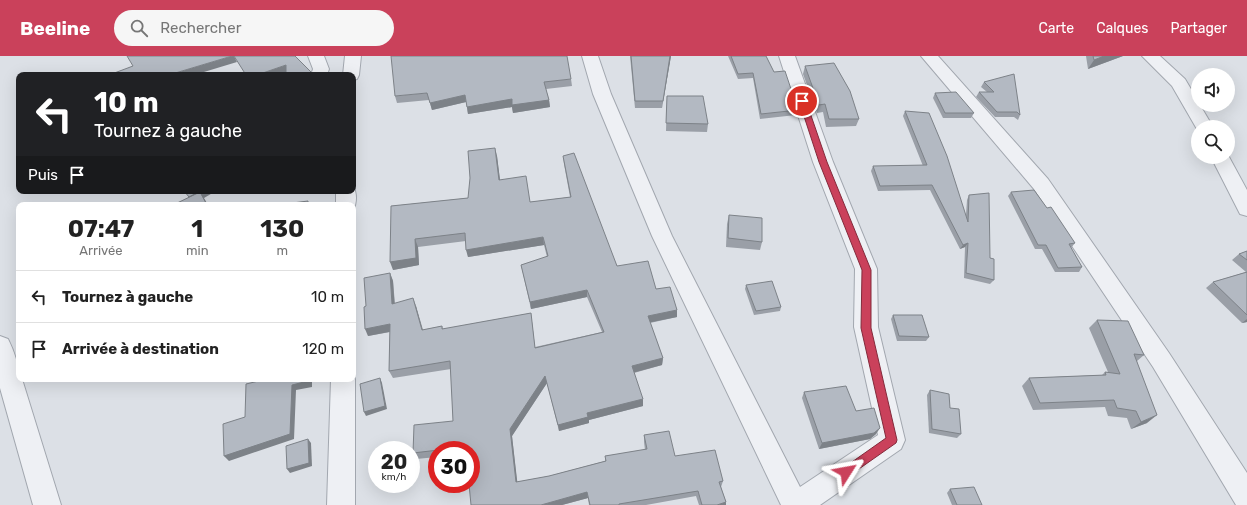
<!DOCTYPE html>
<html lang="fr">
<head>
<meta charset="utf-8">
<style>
	:root { --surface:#fff; --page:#f6f6f6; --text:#222; --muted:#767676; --line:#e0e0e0; --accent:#ca415b }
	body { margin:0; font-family:Rubik,sans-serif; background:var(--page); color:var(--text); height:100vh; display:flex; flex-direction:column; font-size:15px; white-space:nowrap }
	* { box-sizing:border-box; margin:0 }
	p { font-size:13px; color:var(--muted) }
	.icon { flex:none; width:22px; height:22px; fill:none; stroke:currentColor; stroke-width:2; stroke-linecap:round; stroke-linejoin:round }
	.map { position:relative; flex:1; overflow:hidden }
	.panel { position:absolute; left:16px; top:146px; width:340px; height:180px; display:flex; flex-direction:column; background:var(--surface); border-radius:8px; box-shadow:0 4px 16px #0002 }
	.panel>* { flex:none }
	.top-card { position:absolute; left:16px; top:16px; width:340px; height:122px; border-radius:8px; box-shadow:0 4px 16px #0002; background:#202124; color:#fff; overflow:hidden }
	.fabs { position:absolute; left:1191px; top:12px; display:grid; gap:8px }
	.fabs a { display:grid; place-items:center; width:44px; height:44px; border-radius:50%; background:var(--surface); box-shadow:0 4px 16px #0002; font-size:20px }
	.speed { position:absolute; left:368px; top:385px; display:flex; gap:8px; font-size:20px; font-weight:700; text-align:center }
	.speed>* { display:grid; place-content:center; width:52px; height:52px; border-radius:50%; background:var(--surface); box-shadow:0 4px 16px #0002; line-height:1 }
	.speed small { font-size:10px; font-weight:400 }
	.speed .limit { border:6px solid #d22; background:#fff; color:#111 }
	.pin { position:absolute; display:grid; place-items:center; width:34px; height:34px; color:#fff; margin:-17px; border:2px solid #fff; border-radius:50%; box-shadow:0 1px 4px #0007 }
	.me { position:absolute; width:44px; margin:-22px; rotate:56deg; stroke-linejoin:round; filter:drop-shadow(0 0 3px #0008) }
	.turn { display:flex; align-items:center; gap:14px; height:84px; padding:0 12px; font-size:18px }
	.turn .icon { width:52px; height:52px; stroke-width:2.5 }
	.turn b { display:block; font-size:28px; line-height:34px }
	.then { display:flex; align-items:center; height:38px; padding:0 12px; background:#0003; gap:8px; font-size:15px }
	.eta { display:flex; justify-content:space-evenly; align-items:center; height:68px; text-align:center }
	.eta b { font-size:24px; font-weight:700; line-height:28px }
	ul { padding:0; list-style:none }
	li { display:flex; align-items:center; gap:12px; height:52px; padding:0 12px; border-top:1px solid var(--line) }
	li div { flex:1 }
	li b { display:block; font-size:15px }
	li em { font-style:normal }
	header { display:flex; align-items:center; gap:24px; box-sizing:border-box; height:56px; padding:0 20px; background:var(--accent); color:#fff }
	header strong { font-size:19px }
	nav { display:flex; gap:22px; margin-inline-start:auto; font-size:14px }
	.search { width:280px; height:36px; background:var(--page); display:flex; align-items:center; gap:10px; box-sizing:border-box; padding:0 14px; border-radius:22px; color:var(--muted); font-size:15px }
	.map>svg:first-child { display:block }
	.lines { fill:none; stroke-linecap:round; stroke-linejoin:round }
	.minor-casing { stroke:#a2a7af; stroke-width:2 }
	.minor { fill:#eef0f4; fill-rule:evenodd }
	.wall { fill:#9a9fa7 }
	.shaded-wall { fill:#7d8288 }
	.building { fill:#b3b9c2; stroke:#7d8288 }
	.route { fill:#ca415b; stroke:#832a3b }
</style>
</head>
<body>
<header>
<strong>Beeline</strong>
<div class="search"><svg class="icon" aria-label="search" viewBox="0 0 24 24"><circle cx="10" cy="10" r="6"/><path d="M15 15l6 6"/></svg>Rechercher</div>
<nav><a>Carte</a><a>Calques</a><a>Partager</a></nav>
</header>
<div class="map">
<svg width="1247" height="449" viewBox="0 0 1247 449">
	<rect width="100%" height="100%" fill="#dce0e6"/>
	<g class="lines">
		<defs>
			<g id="minor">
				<polygon points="308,0 324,0 329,13 327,19 311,19 313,13"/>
				<polygon points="345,0 361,0 359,19 357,23 353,24 353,19 343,19"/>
				<polygon points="582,0 598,0 611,38 672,180 800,431 878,379 854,271 855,213 813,106 779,0 795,0 833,106 877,213 878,271 905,384 901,393 820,449 781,449 652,180 593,38"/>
				<polygon points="921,0 938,0 1048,123 1169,297 1247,417 1247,449 1236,449 1153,311 1034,133"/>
				<polygon points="1142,0 1160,0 1185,23 1198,45 1198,49 1200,49 1213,71 1198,71 1198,75 1172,30"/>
				<polygon points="1228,99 1247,134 1247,160 1240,158 1211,101 1228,101"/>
				<path d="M353,130C357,137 357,147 353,154V149H336V135H353Z"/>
				<path d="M0,280L8,283C14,295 19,309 19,323H22L61,449H33L0,332Z"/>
				<polygon points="353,318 355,323 355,449 327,449 331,323 353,323"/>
			</g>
		</defs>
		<use href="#minor" class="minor-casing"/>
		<use href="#minor" class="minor"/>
	</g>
	<g class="wall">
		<polygon points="630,0 671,0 662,52 635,52"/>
		<polygon points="728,0 766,0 774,16 798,54 796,59 760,63 753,22 738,23"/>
		<polygon points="1086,0 1123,0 1088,13"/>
		<polygon points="805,10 859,63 856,70 826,71 823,56 817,57 803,18"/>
		<polygon points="571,23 572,30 546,33 549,44 550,51 513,57 512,51 468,58 466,46 432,54 429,44 397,47 395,40"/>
		<polygon points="984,26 1020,59 1018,64 1014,61 995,61 976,41 979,36 987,36 981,31"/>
		<polygon points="935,37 974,57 971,62 943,62 933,42"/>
		<polygon points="667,40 708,68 707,76 666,75"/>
		<polygon points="905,55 966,159 967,144 969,139 990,202 994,224 990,228 964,222 965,191 960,193 930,134 878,135 871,115 873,110 923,110 903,60"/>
		<polygon points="497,100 500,124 530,146 570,141 564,108 563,100 617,210 656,233 677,254 677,261 650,267 663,302 662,309 634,317 643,350 589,364 589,367 559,375 547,327 512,380 517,426 549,420 605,405 605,400 645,394 644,386 644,379 675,400 723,425 721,431 726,446 726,449 699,449 696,440 646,449 589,449 588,442 562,449 471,449 471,394 437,394 437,401 416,403 413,397 453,365 451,313 393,322 389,315 390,276 368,280 366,250 390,217 393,225 395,248 416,250 422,274 442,270 443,273 531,257 535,291 602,276 587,241 531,253 521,209 547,201 544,189 468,201 466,185 418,191 419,209 393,214 391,150 468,142"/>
		<polygon points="1011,136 1047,152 1075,187 1071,192 1082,211 1079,216 1055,216 1042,193 1035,193 1008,140"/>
		<polygon points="729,159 762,186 760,194 726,191 727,168"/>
		<polygon points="1247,195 1247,266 1242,267 1206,232 1213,226 1246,216 1232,204 1239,198"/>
		<polygon points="746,229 781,251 780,255 754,259 745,233"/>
		<polygon points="893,259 929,281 926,285 897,285 891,263"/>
		<polygon points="1097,264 1144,299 1137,305 1147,367 1131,373 1127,362 1108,360 1105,351 1033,354 1022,330 1029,322 1102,319 1105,316 1108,316 1089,272"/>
		<polygon points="930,334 950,352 961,378 957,382 929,377 927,339"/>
		<polygon points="804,336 856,355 876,378 870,383 819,393 802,342"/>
		<polygon points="950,433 982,449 952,449 947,437"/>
	</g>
	<g class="shaded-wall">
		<polygon points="232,0 234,0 237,6 194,19 172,19 172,18"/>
		<polygon points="670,0 671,0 662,52 663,45"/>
		<polygon points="1104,0 1123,0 1088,13 1094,4"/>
		<polygon points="286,9 289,15 278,19 257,19"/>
		<polygon points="465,39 466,46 432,54 430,47"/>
		<polygon points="512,43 549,44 550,51 513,57 512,51 468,58 467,51"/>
		<polygon points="495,92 497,100 501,132 499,124"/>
		<polygon points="200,135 216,135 204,142 208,149 207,149 189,141"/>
		<polygon points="543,181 544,189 468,201 466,194"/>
		<polygon points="415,183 418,191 419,209 393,214 390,206"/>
		<polygon points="968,187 965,191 960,193 963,189"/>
		<polygon points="390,217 393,225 395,256 392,248"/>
		<polygon points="587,234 587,241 531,253 530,246"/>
		<polygon points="413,242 416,250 425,281 422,274"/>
		<polygon points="677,254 677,261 647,267 648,260"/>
		<polygon points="1247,263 1247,266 1242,267"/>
		<polygon points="390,268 394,275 368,280 365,273"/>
		<polygon points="663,302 662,309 632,317 632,310"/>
		<polygon points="545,320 547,327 512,380 518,432 516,426 510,373"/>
		<polygon points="380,322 382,327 387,353 366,360 364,356"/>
		<polygon points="308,323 312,323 312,331 296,334 294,383 229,405 224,400 292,329"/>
		<polygon points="643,343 643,350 589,364 589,367 559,375 558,369 587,357"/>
		<polygon points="1157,359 1147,367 1131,373 1141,366"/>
		<polygon points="880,372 876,378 870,383 819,393 822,387"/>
		<polygon points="308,383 311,387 312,410 290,417 287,413"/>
		<polygon points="587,436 588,442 562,449 541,449"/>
		<polygon points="726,446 726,449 717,449"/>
	</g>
	<g class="building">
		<polygon points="127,0 232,0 172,18 172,19 109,19 133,10"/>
		<polygon points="234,0 295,0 314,19 286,19 286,9 257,19 246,19"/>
		<polygon points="391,0 567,0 571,23 544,26 549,44 512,49 512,43 467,51 465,39 430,47 427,37 395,40"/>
		<polygon points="631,0 670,0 663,45 635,45"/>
		<polygon points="731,0 766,0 774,16 785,15 798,54 761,58 753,17 738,18"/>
		<polygon points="1093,0 1104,0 1094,4"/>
		<polygon points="834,7 850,35 859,63 829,63 825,48 819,49 805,10"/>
		<polygon points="1014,18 1020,59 1017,56 997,56 979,36 994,36 984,26"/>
		<polygon points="956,36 974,57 945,57 935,37"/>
		<polygon points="667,40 703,40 708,68 666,67"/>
		<polygon points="905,55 929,57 947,100 968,166 969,139 989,137 990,202 994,203 994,224 966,217 968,187 963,189 932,129 880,130 873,110 927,109"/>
		<polygon points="495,92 499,124 526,120 530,146 571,141 563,100 574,97 617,210 648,205 656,233 670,231 677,254 648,260 663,302 632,310 643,343 587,357 588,361 558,369 545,320 510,373 516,426 549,420 606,405 605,400 647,393 644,379 669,375 675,400 715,394 723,425 719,426 726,446 717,449 702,449 698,435 619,448 619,449 590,449 587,436 541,449 471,449 469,428 471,428 471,394 464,394 464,391 413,397 414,369 453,365 450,305 389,315 390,268 365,273 364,251 366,250 364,222 390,217 392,248 413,242 422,274 442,270 442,273 531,257 535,292 604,276 587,234 530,246 521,209 548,200 543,181 466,194 465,177 415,183 416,202 390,206 391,150 468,142 470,122 468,95"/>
		<polygon points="1034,134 1047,152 1051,151 1075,187 1069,188 1082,211 1058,212 1046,189 1038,189 1011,136"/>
		<polygon points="184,135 200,135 189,141"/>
		<polygon points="200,136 207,149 173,149"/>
		<polygon points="308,145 308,149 277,149"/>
		<polygon points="729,159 762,162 762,186 728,182"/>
		<polygon points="1247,195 1247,204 1239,198"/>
		<polygon points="1247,216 1247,259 1213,226"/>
		<polygon points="772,225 781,251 756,255 746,229"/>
		<polygon points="893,259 922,259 929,281 899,280"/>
		<polygon points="1097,264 1128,265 1144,299 1134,298 1157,359 1141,366 1136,355 1117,352 1114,344 1040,347 1029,322 1106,319 1105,316 1120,318"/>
		<polygon points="380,322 385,350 364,356 360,328"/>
		<polygon points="267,323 308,323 308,325 292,329 290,378 224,400 223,368 245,361 246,328"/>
		<polygon points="846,330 856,355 874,352 880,372 874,377 822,387 804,336"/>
		<polygon points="930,334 949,338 950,352 959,353 961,378 932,373"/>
		<polygon points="308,383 309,407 287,413 286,390"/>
		<polygon points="974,431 982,449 957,449 950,433"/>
	</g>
	<polygon class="route" points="802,43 806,45 827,106 871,214 871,272 897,384 896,387 846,422 842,420 840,416 842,413 886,382 861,272 862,214 819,106 799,45"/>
</svg>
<div class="fabs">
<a><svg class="icon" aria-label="sound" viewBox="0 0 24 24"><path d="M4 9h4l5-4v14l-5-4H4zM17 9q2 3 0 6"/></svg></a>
<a><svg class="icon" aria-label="search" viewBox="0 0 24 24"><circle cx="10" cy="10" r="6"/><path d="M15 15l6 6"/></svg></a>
</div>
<div class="speed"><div>20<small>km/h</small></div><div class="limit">30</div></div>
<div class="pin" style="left:802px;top:45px;background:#d93025"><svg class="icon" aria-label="arrive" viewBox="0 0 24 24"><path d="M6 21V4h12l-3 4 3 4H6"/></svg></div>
<svg class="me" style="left:846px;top:416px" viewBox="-20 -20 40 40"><path d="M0-17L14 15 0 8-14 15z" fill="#ca415b" stroke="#fff" stroke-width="4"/></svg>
<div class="top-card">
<div class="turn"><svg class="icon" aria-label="left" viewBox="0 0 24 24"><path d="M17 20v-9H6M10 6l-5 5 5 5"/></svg><div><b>10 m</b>Tournez à gauche</div></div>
<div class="then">Puis<svg class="icon" aria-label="arrive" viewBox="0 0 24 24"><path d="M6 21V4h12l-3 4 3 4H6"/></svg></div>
</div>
<section class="panel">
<div class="eta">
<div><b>07:47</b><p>Arrivée</p></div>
<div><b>1</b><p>min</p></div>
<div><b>130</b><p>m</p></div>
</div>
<ul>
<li><svg class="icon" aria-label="left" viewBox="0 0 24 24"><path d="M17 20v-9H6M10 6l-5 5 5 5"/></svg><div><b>Tournez à gauche</b></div><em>10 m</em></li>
<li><svg class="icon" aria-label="arrive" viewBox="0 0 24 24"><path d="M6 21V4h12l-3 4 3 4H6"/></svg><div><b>Arrivée à destination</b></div><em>120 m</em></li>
</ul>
</section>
</div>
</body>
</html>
